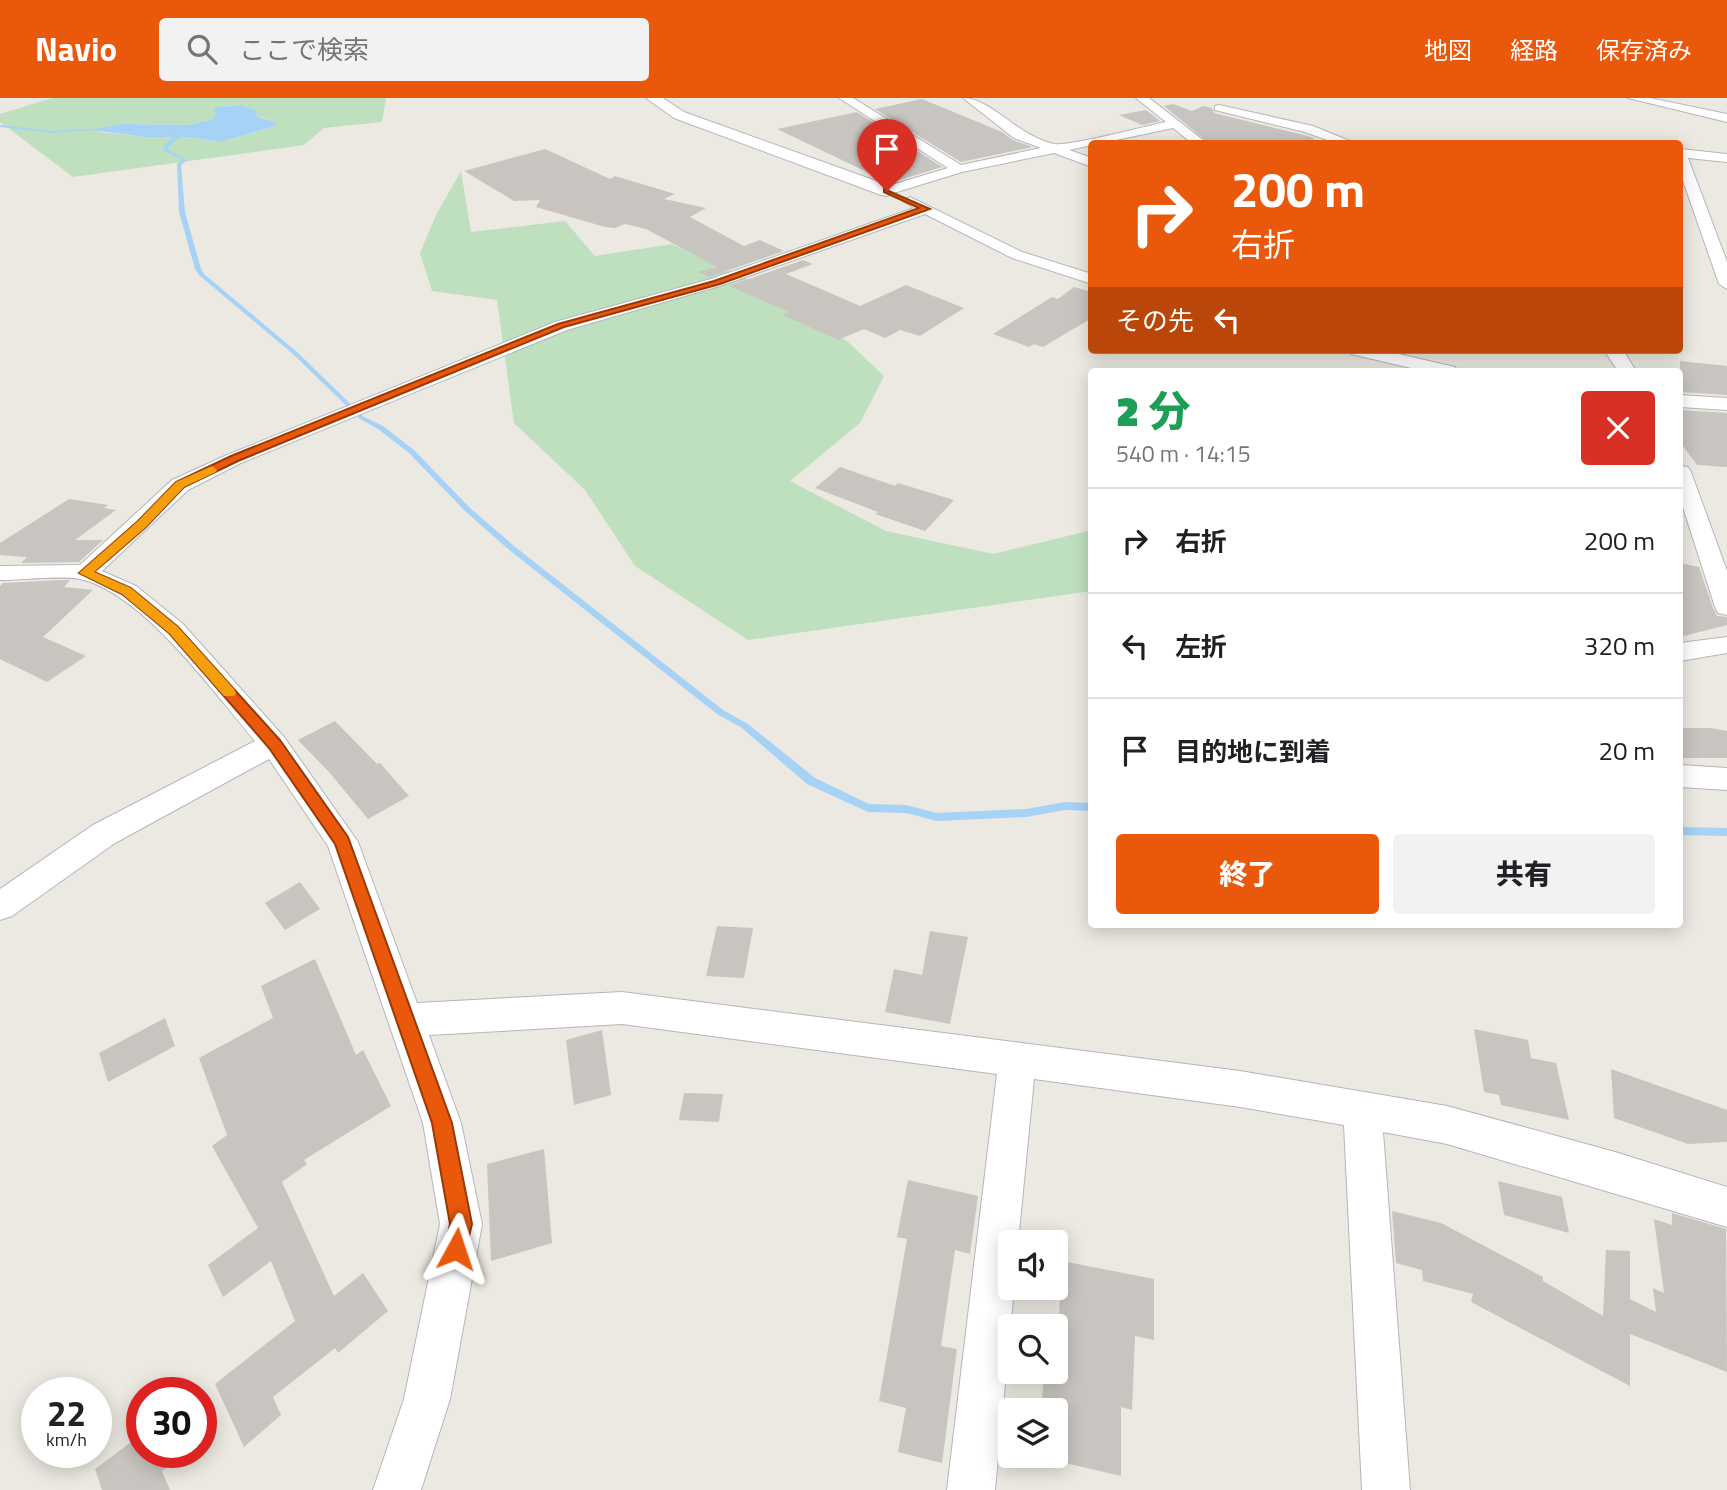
<!DOCTYPE html>
<html lang="ja">
<head>
<meta charset="utf-8">
<style>
	:root { --surface:#fff; --page:#f2f2f2; --text:#202124; --muted:#757577; --line:#e0e0e0; --accent:#ea580c }
	body { margin:0; font-family:"Titillium Web","Noto Sans JP",sans-serif; background:var(--page); color:var(--text); height:100vh; display:flex; flex-direction:column; font-size:26px; white-space:nowrap }
	* { box-sizing:border-box; margin:0 }
	p { font-size:23px; color:var(--muted) }
	.icon { flex:none; width:38px; height:38px; fill:none; stroke:currentColor; stroke-width:2; stroke-linecap:round; stroke-linejoin:round }
	.map { position:relative; flex:1; overflow:hidden }
	.details { position:absolute; left:1088px; top:270px; width:595px; height:560px; display:flex; flex-direction:column; background:var(--surface); border-radius:7px; box-shadow:0 4px 18px #0003 }
	.details>* { flex:none }
	.banner { position:absolute; left:1088px; top:42px; width:595px; height:214px; border-radius:7px; box-shadow:0 4px 18px #0003; background:#ea580c; color:#fff; overflow:hidden }
	.tools { position:absolute; left:998px; top:1132px; display:grid; gap:14px }
	.tools a { display:grid; place-items:center; width:70px; height:70px; border-radius:7px; background:var(--surface); box-shadow:0 4px 18px #0003; font-size:35px }
	.speed { position:absolute; left:21px; top:1279px; display:flex; gap:14px; font-size:35px; font-weight:700; text-align:center }
	.speed>* { display:grid; place-content:center; width:91px; height:91px; border-radius:50%; background:var(--surface); box-shadow:0 4px 18px #0003; line-height:1 }
	.speed small { font-size:18px; font-weight:400 }
	.speed .limit { border:10px solid #d22; background:#fff; color:#111 }
	.pin { position:absolute; display:grid; place-items:center; width:60px; height:60px; color:#fff; margin:-72px -30px; border-radius:50% 50% 50% 0; rotate:-45deg; box-shadow:0 0 7px #0007 }
	.pin .icon { rotate:45deg }
	.me { position:absolute; width:77px; margin:-38px; rotate:5deg; stroke-linejoin:round; filter:drop-shadow(0 0 5px #0008) }
	.turn { display:flex; align-items:center; gap:24px; height:147px; padding:0 28px; font-size:32px }
	.turn .icon { width:91px; height:91px; stroke-width:2.5 }
	.turn b { display:block; font-size:49px; line-height:60px }
	.then { display:flex; align-items:center; height:66px; padding:0 28px; background:#0003; gap:14px; font-size:26px }
	.round { display:grid; place-items:center; flex:none; width:74px; height:74px; border-radius:7px; background:var(--page) }
	.head { display:flex; align-items:center; justify-content:space-between; height:119px; padding:0 28px }
	h1 { font-size:42px; font-weight:800; line-height:52px; color:#1e9e55 }
	.action { display:flex; gap:14px; margin-top:auto; padding:14px 28px }
	.action a { flex:1; height:80px; border-radius:7px; background:var(--accent); color:#fff; font-size:28px; font-weight:800; line-height:80px; text-align:center }
	.action a+a { background:var(--page); color:var(--text) }
	ul { padding:0; list-style:none }
	li { display:flex; align-items:center; gap:21px; height:105px; padding:0 28px; border-top:2px solid var(--line) }
	li div { flex:1 }
	li b { display:block; font-size:26px }
	li em { font-style:normal }
	header { display:flex; align-items:center; gap:42px; box-sizing:border-box; height:98px; padding:0 35px; background:var(--accent); color:#fff }
	header strong { font-size:33px }
	nav { display:flex; gap:38px; margin-inline-start:auto; font-size:24px }
	.search { width:490px; height:63px; background:var(--page); display:flex; align-items:center; gap:18px; box-sizing:border-box; padding:0 24px; border-radius:7px; color:var(--muted); font-size:26px }
	.map>svg:first-child { display:block }
	.green { fill:#bfe0bf; fill-rule:evenodd }
	.water { fill:#a6d2f6 }
	.lines { fill:none; stroke-linecap:round; stroke-linejoin:round }
	.stream { fill:#a6d2f6; fill-rule:evenodd }
	.building { fill:#c8c5c0 }
	.minor-casing { stroke:#b3b6ba; stroke-width:2 }
	.tertiary-casing { stroke:#b3b6ba; stroke-width:2 }
	.minor { fill:#fff; fill-rule:evenodd }
	.tertiary { fill:#fff; fill-rule:evenodd }
	.route { fill:#ea580c; stroke:#983908; stroke-width:2 }
	.slow { fill:#f59e0b }
</style>
</head>
<body>
<header>
<strong>Navio</strong>
<div class="search"><svg class="icon" aria-label="search" viewBox="0 0 24 24"><circle cx="10" cy="10" r="6"/><path d="M15 15l6 6"/></svg>ここで検索</div>
<nav><a>地図</a><a>経路</a><a>保存済み</a></nav>
</header>
<div class="map">
<svg width="1727" height="1392" viewBox="0 0 1727 1392">
	<rect width="100%" height="100%" fill="#ebe9e1"/>
	<g class="green">
		<path d="M52,0H386L382,24L324,30L304,47L73,79L0,24V16ZM242,7L258,13L256,18L267,21L274,29L220,44L188,39H144L99,34L120,26L188,27L213,21L216,15L214,13L224,8Z"/>
		<polygon points="461,73 471,134 565,123 595,158 672,146 764,189 848,244 884,278 860,325 790,383 886,433 993,456 1092,432 1092,493 748,542 635,468 585,392 514,325 497,202 432,193 420,155 436,117"/>
	</g>
	<polygon class="water" points="242,7 258,13 256,18 276,25 276,28 220,44 188,39 144,39 92,32 120,26 188,27 213,21 216,15 213,13 218,9"/>
	<g class="lines">
		<g class="stream">
			<polygon points="0,27 51,33 106,30 108,31 51,35 0,29"/>
			<polygon points="169,32 182,37 169,48 167,51 187,62 181,67 185,114 201,171 204,176 297,254 364,319 383,328 414,352 470,410 514,448 723,612 748,626 815,680 869,706 906,707 937,715 1026,711 1065,704 1092,705 1092,713 1065,712 1026,719 937,723 906,715 868,714 807,686 742,630 717,616 508,451 465,413 409,355 378,331 360,321 293,256 200,178 195,171 179,114 177,66 182,62 163,52 165,46 177,37 169,34"/>
			<polygon points="1680,729 1727,730 1727,738 1680,737"/>
		</g>
	</g>
	<g class="building">
		<polygon points="922,1 1002,34 1013,42 1032,49 961,64 875,11"/>
		<polygon points="1173,6 1192,13 1203,8 1212,10 1214,15 1304,37 1314,40 1313,46 1210,46 1164,8"/>
		<polygon points="1146,12 1160,23 1142,27 1119,17"/>
		<polygon points="857,14 942,69 890,85 777,31"/>
		<polygon points="545,51 610,81 615,78 675,96 664,101 706,110 690,119 744,148 760,142 784,153 709,179 698,174 717,169 646,131 625,126 615,130 605,129 536,109 540,102 514,103 464,73"/>
		<polygon points="803,162 813,166 786,176 860,208 906,187 964,210 920,238 900,232 885,240 864,231 838,242 783,217 789,214 729,188"/>
		<polygon points="1074,189 1092,194 1092,220 1043,249 1034,246 1029,249 993,236 1052,199 1058,201"/>
		<polygon points="1680,263 1727,268 1727,297 1680,294"/>
		<polygon points="1680,312 1727,315 1727,369 1697,367 1680,344"/>
		<polygon points="840,369 895,388 898,385 954,402 925,433 875,416 878,414 815,390"/>
		<polygon points="69,401 108,407 104,410 116,412 75,442 103,442 79,464 21,465 27,459 0,457 0,445"/>
		<polygon points="1680,465 1699,469 1713,510 1717,518 1727,519 1727,527 1680,539"/>
		<polygon points="63,482 70,482 64,489 93,492 43,539 86,558 47,584 0,561 0,488 3,485"/>
		<polygon points="335,623 377,666 380,665 409,698 368,721 329,674 298,642"/>
		<polygon points="1680,630 1710,630 1727,633 1727,660 1680,660"/>
		<polygon points="300,784 320,811 285,832 265,805"/>
		<polygon points="717,828 753,830 744,880 706,878"/>
		<polygon points="930,833 968,839 950,926 885,914 894,871 922,877"/>
		<polygon points="315,861 356,957 363,952 391,1008 304,1062 307,1066 282,1084 334,1198 363,1175 388,1213 338,1255 335,1250 273,1299 281,1317 244,1349 215,1286 295,1223 271,1163 223,1199 208,1167 258,1130 212,1048 227,1037 199,960 273,920 261,888"/>
		<polygon points="165,920 175,948 108,984 99,955"/>
		<polygon points="1474,931 1528,942 1531,960 1556,965 1569,1022 1501,1007 1499,997 1484,994"/>
		<polygon points="602,932 611,997 574,1007 566,942"/>
		<polygon points="1611,971 1727,1012 1727,1044 1688,1046 1614,1020"/>
		<polygon points="684,995 723,996 719,1024 679,1022"/>
		<polygon points="544,1051 552,1145 491,1163 487,1066"/>
		<polygon points="908,1082 978,1098 970,1156 955,1152 941,1248 957,1251 942,1365 898,1354 906,1310 879,1303 907,1141 897,1139"/>
		<polygon points="1498,1083 1562,1099 1569,1135 1504,1117"/>
		<polygon points="1392,1113 1441,1125 1543,1179 1543,1183 1603,1218 1606,1152 1630,1153 1630,1201 1656,1214 1653,1190 1664,1195 1654,1121 1672,1127 1672,1115 1726,1131 1727,1274 1630,1236 1630,1288 1471,1204 1473,1196 1423,1183 1422,1172 1396,1165"/>
		<polygon points="1062,1163 1154,1181 1154,1242 1135,1238 1132,1312 1121,1309 1121,1378 1035,1358 1055,1358 1055,1312 1038,1312 1038,1301 1042,1302 1044,1274 1055,1274 1055,1236 1058,1236"/>
		<polygon points="142,1336 142,1354 186,1354 162,1373 170,1392 102,1392 95,1371"/>
	</g>
	<g class="lines">
		<defs>
			<g id="minor">
				<path d="M839,0H853L961,67L1041,50L1014,40L963,0C991,0 1019,39 1054,46C1068,49 1146,28 1166,24L1136,0H1149L1208,46H1193L1173,30L1069,52L1092,60V69L1054,55L962,74L887,97L880,93L882,90L948,70Z"/>
				<polygon points="1628,0 1650,0 1727,16 1727,24"/>
				<polygon points="1219,7 1313,28 1357,46 1338,46 1305,34 1215,12 1215,8"/>
				<polygon points="1680,51 1727,56 1727,64 1688,60 1727,164 1727,191 1719,186 1680,74"/>
				<path d="M910,99L1022,154L1092,176V186L1012,160L925,116L723,187L567,232L241,365L188,392L102,473L136,488L183,526L284,639L358,744L417,905L622,894L1240,973L1447,1008L1615,1054L1727,1089V1129L1447,1046L1383,1034L1410,1392H1362L1344,1027L1240,1009L1034,981L1018,1144H1010V1190H1014L995,1392H947L997,976L622,926L429,937L461,1025L482,1126L450,1301L421,1392H373L404,1301L440,1126L423,1025L328,748L269,661L115,745L12,818L0,822V791L93,727L255,643C215,596 143,495 80,481C61,477 22,482 0,482V468L80,467L172,382L227,357L555,224L711,181L914,110L903,103Z"/>
				<polygon points="1348,252 1381,252 1455,269 1457,273 1424,273 1351,256"/>
				<polygon points="1604,252 1623,252 1636,273 1618,273"/>
				<polygon points="1680,297 1727,300 1727,312 1680,309"/>
				<polygon points="1680,368 1688,369 1691,374 1727,473 1727,517 1718,515 1715,509 1680,400"/>
				<polygon points="1727,539 1727,555 1680,563 1680,545"/>
				<polygon points="1680,667 1727,670 1727,692 1680,689"/>
			</g>
			<polygon id="tertiary" points="646,0 663,0 684,14 893,89 896,93 887,98 881,97 674,20"/>
		</defs>
		<use href="#minor" class="minor-casing"/>
		<use href="#tertiary" class="tertiary-casing"/>
		<use href="#minor" class="minor"/>
		<use href="#tertiary" class="tertiary"/>
	</g>
	<polygon class="route" points="884,91 930,111 720,186 564,229 238,363 184,389 146,429 94,474 131,490 178,529 280,642 348,739 452,1025 472,1126 464,1159 456,1162 448,1159 445,1151 450,1126 432,1025 335,746 269,650 169,535 122,496 79,475 137,424 176,384 231,358 558,226 714,183 919,110 884,94"/>
	<polygon class="slow" points="212,368 217,372 216,374 184,389 146,429 94,474 131,490 178,529 234,591 236,595 234,598 224,598 169,535 122,496 79,475 137,424 176,384"/>
</svg>
<div class="tools">
<a><svg class="icon" aria-label="sound" viewBox="0 0 24 24"><path d="M4 9h4l5-4v14l-5-4H4zM17 9q2 3 0 6"/></svg></a>
<a><svg class="icon" aria-label="search" viewBox="0 0 24 24"><circle cx="10" cy="10" r="6"/><path d="M15 15l6 6"/></svg></a>
<a><svg class="icon" aria-label="layers" viewBox="0 0 24 24"><path d="M12 4l9 5-9 5-9-5zM3 14l9 5 9-5"/></svg></a>
</div>
<div class="speed"><div>22<small>km/h</small></div><div class="limit">30</div></div>
<div class="pin" style="left:887px;top:93px;background:#d93025"><svg class="icon" aria-label="arrive" viewBox="0 0 24 24"><path d="M6 21V4h12l-3 4 3 4H6"/></svg></div>
<svg class="me" style="left:456px;top:1151px" viewBox="-20 -20 40 40"><path d="M0-17L14 15 0 8-14 15z" fill="#ea580c" stroke="#fff" stroke-width="4"/></svg>
<div class="banner">
<div class="turn"><svg class="icon" aria-label="right" viewBox="0 0 24 24"><path d="M7 20v-9h11M14 6l5 5-5 5"/></svg><div><b>200 m</b>右折</div></div>
<div class="then">その先<svg class="icon" aria-label="left" viewBox="0 0 24 24"><path d="M17 20v-9H6M10 6l-5 5 5 5"/></svg></div>
</div>
<section class="details">
<div class="head"><div><h1>2 分</h1><p>540 m · 14:15</p></div><a class="round" style="background:#d93025;color:#fff"><svg class="icon" aria-label="close" viewBox="0 0 24 24"><path d="M6 6l12 12M18 6L6 18"/></svg></a></div>
<ul>
<li><svg class="icon" aria-label="right" viewBox="0 0 24 24"><path d="M7 20v-9h11M14 6l5 5-5 5"/></svg><div><b>右折</b></div><em>200 m</em></li>
<li><svg class="icon" aria-label="left" viewBox="0 0 24 24"><path d="M17 20v-9H6M10 6l-5 5 5 5"/></svg><div><b>左折</b></div><em>320 m</em></li>
<li><svg class="icon" aria-label="arrive" viewBox="0 0 24 24"><path d="M6 21V4h12l-3 4 3 4H6"/></svg><div><b>目的地に到着</b></div><em>20 m</em></li>
</ul>
<div class="action"><a>終了</a><a>共有</a></div>
</section>
</div>
</body>
</html>
